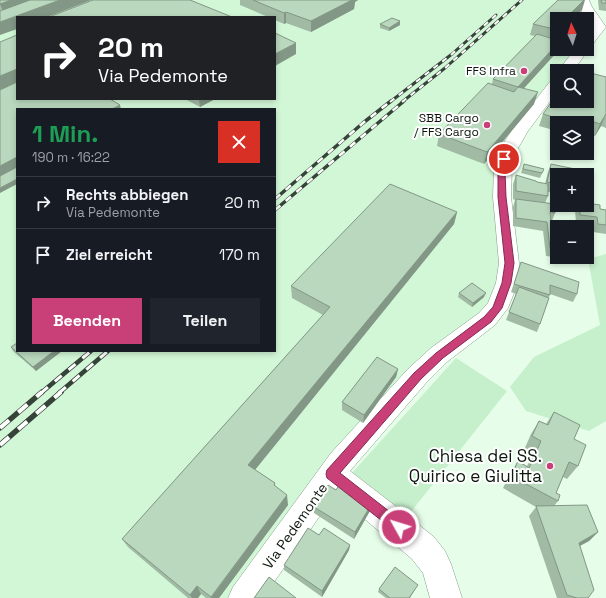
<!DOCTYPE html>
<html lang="de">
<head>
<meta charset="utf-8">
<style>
	:root { --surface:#171b24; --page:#20242c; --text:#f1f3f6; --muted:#9ea1a6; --line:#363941; --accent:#c94079 }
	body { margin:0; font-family:"Space Grotesk",sans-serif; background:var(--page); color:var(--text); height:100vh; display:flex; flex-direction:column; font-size:15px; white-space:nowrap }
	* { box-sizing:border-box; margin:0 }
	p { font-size:13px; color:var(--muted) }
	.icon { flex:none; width:22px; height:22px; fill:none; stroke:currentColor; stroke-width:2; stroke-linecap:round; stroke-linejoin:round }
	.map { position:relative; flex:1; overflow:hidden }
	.details { position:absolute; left:16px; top:108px; width:260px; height:244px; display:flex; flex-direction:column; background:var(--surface); border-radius:0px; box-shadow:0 2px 6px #0003 }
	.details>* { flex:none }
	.guide { position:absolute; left:16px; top:16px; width:260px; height:84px; border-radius:0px; box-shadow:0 2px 6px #0003; background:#202124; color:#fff; overflow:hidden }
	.needle { width:26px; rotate:356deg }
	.tools { position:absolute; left:550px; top:12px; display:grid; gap:8px }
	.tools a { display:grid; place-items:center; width:44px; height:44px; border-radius:0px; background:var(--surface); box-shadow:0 2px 6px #0003; font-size:20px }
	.pin { position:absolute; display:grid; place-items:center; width:34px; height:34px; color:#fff; margin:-17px; border:2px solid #fff; border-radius:50%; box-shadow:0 1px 4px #0007 }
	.me { position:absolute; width:44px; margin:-22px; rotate:309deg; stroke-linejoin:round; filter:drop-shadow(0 0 3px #0008) }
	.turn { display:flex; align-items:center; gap:14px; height:84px; padding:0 16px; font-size:18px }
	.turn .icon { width:52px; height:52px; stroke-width:2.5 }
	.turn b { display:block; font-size:28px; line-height:34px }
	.round { display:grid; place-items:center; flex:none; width:42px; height:42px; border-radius:0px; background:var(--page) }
	.overview { display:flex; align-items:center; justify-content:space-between; height:68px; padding:0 16px }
	h1 { font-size:24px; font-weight:700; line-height:30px; color:#1e9e55 }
	.primary-button { display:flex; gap:8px; margin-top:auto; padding:8px 16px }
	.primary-button a { flex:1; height:46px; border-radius:0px; background:var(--accent); color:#fff; font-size:16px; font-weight:700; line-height:46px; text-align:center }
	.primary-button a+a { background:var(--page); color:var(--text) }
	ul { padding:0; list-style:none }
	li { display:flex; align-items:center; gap:12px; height:52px; padding:0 16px; border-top:1px solid var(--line) }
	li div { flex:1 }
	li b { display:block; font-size:15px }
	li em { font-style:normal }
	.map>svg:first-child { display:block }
	.built { fill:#d2f7d7; fill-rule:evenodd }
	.green { fill:#c6efcc }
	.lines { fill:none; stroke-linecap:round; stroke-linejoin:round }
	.minor-casing { stroke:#819d85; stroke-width:1 }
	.minor { fill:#fff; fill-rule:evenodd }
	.rail-far3-casing { stroke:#354338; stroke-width:3 }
	.rail-far2-casing { stroke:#354338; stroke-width:3.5 }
	.rail-far1-casing { stroke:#354338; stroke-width:4.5 }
	.rail-casing { stroke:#354338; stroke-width:5.5 }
	.rail-far3 { stroke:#fff; stroke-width:2; stroke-dasharray:5.5; stroke-linecap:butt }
	.rail-far2 { stroke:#fff; stroke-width:2.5; stroke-dasharray:7; stroke-linecap:butt }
	.rail-far1 { stroke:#fff; stroke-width:3; stroke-dasharray:9; stroke-linecap:butt }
	.rail { stroke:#fff; stroke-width:4; stroke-dasharray:12; stroke-linecap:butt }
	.wall { fill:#a0baa3 }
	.shaded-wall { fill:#829785 }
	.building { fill:#bad8be; stroke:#829785 }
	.route { fill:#c94079; stroke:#832a4f }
	.poi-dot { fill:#c94079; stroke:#fff; stroke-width:1.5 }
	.labels { text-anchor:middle; stroke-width:4; stroke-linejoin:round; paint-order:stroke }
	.far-poi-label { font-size:12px; fill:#0c170e; stroke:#fff; text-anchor:end }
	.street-label { font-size:14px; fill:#0c170e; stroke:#fff }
	.near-poi-label { font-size:17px; fill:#0c170e; stroke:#fff; text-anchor:end }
</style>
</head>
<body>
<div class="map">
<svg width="606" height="598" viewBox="0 0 606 598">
	<rect width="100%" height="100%" fill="#e6fee9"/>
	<path class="built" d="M58,0H583L596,26L587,36V19H557V49H577L560,71H557V76L506,145L507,283L471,331L232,598H0V23ZM17,17H275V99H17ZM17,109H275V351H17Z"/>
	<g class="green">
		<polygon points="606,254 606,421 589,431 526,411 510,387 534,357 600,325 588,259"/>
		<polygon points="456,358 507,391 406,518 352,473"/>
	</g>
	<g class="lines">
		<defs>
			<g id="minor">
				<polygon points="577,0 589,0 592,7 606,27 592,45 587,46 589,49 573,71 558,71 575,49 587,49 587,33 592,27 579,7"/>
				<polygon points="557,77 557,92 528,131 517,150 512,165 511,197 519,263 518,283 508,308 495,325 447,362 426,383 350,471 398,508 434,537 445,551 451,564 462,598 430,598 423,573 412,559 335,494 263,598 228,598 233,587 331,453 408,369 431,348 479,313 488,303 496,283 499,263 493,197 494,165 499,150 512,130 552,79"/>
			</g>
		</defs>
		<use href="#minor" class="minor-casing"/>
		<use href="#minor" class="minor"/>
		<defs>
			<g id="rail-far3">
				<polyline points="390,102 452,54 496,15"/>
				<polyline points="402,102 445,68 522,0"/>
			</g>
			<g id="rail-far2">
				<polyline points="275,199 363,123 391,101"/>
				<polyline points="275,210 404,101"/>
			</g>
			<g id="rail-far1">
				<polyline points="41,393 91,351"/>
				<polyline points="59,393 108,351"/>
			</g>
			<g id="rail">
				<polyline points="0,428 42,392"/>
				<polyline points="0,445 61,392"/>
			</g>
		</defs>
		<use href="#rail-far3" class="rail-far3-casing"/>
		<use href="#rail-far2" class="rail-far2-casing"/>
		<use href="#rail-far1" class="rail-far1-casing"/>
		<use href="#rail" class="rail-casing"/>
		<use href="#rail-far3" class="rail-far3"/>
		<use href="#rail-far2" class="rail-far2"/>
		<use href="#rail-far1" class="rail-far1"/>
		<use href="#rail" class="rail"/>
	</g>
	<g class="wall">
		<polygon points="0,0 91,0 47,17 17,17 0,10"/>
		<polygon points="240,0 358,0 355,2 354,9 311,32 286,23 284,24 275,20 275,17 268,17 240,5"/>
		<polygon points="598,0 606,0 606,11 599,10"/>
		<polygon points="582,10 557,19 557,52 524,88 534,104 484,164 437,146 439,134 492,84 493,79 535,36 530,35 533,24"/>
		<polygon points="380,24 400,25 389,31 380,28"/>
		<polygon points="606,77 606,128 601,126 595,136 587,133 587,123 557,123 557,131 539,126 543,114"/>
		<polygon points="185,99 215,99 200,107"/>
		<polygon points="524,164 544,169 540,178 521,173"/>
		<polygon points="551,164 557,175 557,193 548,192 548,196 545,203 555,213 552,221 557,227 557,257 581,257 579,260 546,256 543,231 513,226 513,207 515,200 513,199 513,184 516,175 537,182 545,184 548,172"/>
		<polygon points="578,205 587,205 600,209 606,210 606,234 593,232 593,226 576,223 575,210"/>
		<polygon points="457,212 454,224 255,470 275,483 275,487 288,505 219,598 206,598 201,594 198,598 188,598 128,547 122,539 323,315 292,298 291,286"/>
		<polygon points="521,262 577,294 573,302 550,294 540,324 537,332 506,320 516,294 511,292"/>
		<polygon points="459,293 484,297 472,307 458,297"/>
		<polygon points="11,347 17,351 62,351 36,371 13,351"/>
		<polygon points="398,369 396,377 363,423 342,410 342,402"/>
		<polygon points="554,412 574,439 578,466 567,479 563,477 556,493 558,501 554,506 598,532 589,541 580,546 588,598 557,598 529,516 536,507 503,488 510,474 518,461 527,466 533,454 524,450 531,434 539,421 546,424"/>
		<polygon points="336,490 371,509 354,539 314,513 314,507"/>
		<polygon points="319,535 350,545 349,550 322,597 284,570 284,565"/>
		<polygon points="416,588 410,598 386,598 378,592 379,589"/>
	</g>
	<g class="shaded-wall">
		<polygon points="11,0 35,0 3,11 0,4"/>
		<polygon points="60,0 91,0 47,17 17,17 17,29 0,35 0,22"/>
		<polygon points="347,0 358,0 355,2 354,9 311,32 311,21"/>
		<polygon points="584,0 585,0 582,10 572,19 565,19"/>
		<polygon points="286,12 286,23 284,24 284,13"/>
		<polygon points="400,21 400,25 389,31 389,28"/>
		<polygon points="557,26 557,34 553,33 554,29"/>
		<polygon points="296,43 296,54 275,66 275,54"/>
		<polygon points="557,44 557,49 558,49 557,52 515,98 518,87"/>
		<polygon points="17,69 17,83 0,90 0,76"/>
		<polygon points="538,92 534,104 484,164 487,152"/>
		<polygon points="199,99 215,99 200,107"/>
		<polygon points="120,105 121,109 112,109"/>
		<polygon points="606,114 601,126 595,136 600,124"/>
		<polygon points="17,157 17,172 0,181 0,166"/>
		<polygon points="17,179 17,184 0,193 0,188"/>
		<polygon points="457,212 454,224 250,476 248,465"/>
		<polygon points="486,293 484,297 472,307 473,303"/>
		<polygon points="54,351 62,351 36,371 33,367"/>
		<polygon points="398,369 396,377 363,423 364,415"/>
		<polygon points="287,495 288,505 219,598 211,598"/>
		<polygon points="372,503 371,509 354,539 355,532"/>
		<polygon points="598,532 589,541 570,551 579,543"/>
		<polygon points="350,545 349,550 322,597 322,591"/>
		<polygon points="197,586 201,594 198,598 192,598 190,595"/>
	</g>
	<g class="building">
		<polygon points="0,0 11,0 0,4"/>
		<polygon points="30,0 60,0 0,22 0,11"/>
		<polygon points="93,0 190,0 232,17 49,17"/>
		<polygon points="253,0 352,0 311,21 286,12 284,13"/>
		<polygon points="558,0 584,0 565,19 557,19 557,26 554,29 533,24"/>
		<polygon points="601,0 606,0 606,3 602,3"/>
		<polygon points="569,17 579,19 567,19"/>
		<polygon points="392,18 400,21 389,28 380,24"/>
		<polygon points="557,29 557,34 553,33"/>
		<polygon points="275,33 296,43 275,54"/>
		<polygon points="537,34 557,40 557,44 518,87 493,79"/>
		<polygon points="17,35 17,69 0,76 0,42"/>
		<polygon points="574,68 584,71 573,71"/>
		<polygon points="587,72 606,77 606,114 600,124 583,118 580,123 574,123 543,114 557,94 557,101 587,101"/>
		<polygon points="17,82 17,99 110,99 120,105 112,109 17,109 17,157 0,166 0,90"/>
		<polygon points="488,83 514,92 518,87 538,92 487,152 439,134"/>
		<polygon points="524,164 544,169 542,173 523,169"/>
		<polygon points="551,164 580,170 578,175 557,175 557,184 547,182"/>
		<polygon points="17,167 17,179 0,188 0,176"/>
		<polygon points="516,175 536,181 537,182 548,184 548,196 516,191"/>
		<polygon points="390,184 457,212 248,465 275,483 274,485 287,495 211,597 197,586 190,595 122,539 330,307 291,286"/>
		<polygon points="516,199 555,204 555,213 550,212 551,221 579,225 579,227 557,227 557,248 550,248 547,222 516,218"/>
		<polygon points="587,203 600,205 600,209 606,210 606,225 598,224 597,217 580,215 580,205 587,205"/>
		<polygon points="521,262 579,282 577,294 550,285 550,295 514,284"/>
		<polygon points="472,283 486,293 473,303 459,293"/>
		<polygon points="519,287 549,298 540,324 509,312"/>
		<polygon points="17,343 17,351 54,351 33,367 11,347"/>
		<polygon points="377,357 398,369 364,415 342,402"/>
		<polygon points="554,412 580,425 574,439 586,445 578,466 569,462 556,493 560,495 558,501 511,476 518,461 529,468 541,441 532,436 539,421 548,425"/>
		<polygon points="340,484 372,503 355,532 314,507 328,485 336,490"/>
		<polygon points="587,505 598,532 579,543 594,590 588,598 577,598 567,595 536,506"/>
		<polygon points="308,528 319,535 324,528 350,545 322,591 284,565"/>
		<polygon points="395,567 418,585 409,598 390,598 379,589"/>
		<polygon points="269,577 296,598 254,598"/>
	</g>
	<polygon class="route" points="504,157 508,159 505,172 506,197 514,263 511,283 502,308 491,322 443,358 421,379 340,473 403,522 405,527 403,531 399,533 395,531 327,478 326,474 327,470 414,373 436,353 484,317 493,307 502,283 505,263 498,197 498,172 501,159"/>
	<g class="poi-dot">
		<circle cx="524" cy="71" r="4"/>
		<circle cx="487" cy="125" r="4"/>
		<circle cx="550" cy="466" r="4"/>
	</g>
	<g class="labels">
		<g class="far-poi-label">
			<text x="516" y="75">FFS Infra</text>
			<text x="479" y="122">SBB Cargo<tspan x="479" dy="14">/ FFS Cargo</tspan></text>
		</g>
		<g class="street-label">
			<text transform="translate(295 526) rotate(-55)" y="5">Via Pedemonte</text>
		</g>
		<g class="near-poi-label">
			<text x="542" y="462">Chiesa dei SS.<tspan x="542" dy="20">Quirico e Giulitta</tspan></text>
		</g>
	</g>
</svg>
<div class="tools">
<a><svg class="needle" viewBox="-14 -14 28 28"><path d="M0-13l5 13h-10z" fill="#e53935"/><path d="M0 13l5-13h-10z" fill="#9ea1a6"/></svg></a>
<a><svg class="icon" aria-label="search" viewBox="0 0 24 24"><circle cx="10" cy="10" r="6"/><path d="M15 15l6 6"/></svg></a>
<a><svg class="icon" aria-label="layers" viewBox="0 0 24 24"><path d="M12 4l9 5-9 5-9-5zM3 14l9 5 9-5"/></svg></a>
<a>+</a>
<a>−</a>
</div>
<div class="pin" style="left:504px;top:159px;background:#d93025"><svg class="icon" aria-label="arrive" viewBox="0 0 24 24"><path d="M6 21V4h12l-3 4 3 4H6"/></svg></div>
<svg class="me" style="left:399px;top:527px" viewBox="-20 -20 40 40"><circle r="17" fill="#c94079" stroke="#fff" stroke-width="3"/><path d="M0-11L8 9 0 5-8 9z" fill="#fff"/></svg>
<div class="guide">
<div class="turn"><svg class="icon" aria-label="right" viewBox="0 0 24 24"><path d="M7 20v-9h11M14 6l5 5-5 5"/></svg><div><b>20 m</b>Via Pedemonte</div></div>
</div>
<section class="details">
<div class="overview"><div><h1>1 Min.</h1><p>190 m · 16:22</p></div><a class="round" style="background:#d93025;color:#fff"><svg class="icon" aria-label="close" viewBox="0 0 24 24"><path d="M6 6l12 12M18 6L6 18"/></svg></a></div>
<ul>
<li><svg class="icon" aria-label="right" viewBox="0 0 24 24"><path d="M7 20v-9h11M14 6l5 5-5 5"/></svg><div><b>Rechts abbiegen</b><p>Via Pedemonte</p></div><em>20 m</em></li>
<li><svg class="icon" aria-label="arrive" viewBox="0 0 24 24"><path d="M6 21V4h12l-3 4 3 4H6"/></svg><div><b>Ziel erreicht</b></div><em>170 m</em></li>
</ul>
<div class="primary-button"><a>Beenden</a><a>Teilen</a></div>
</section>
</div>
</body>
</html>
